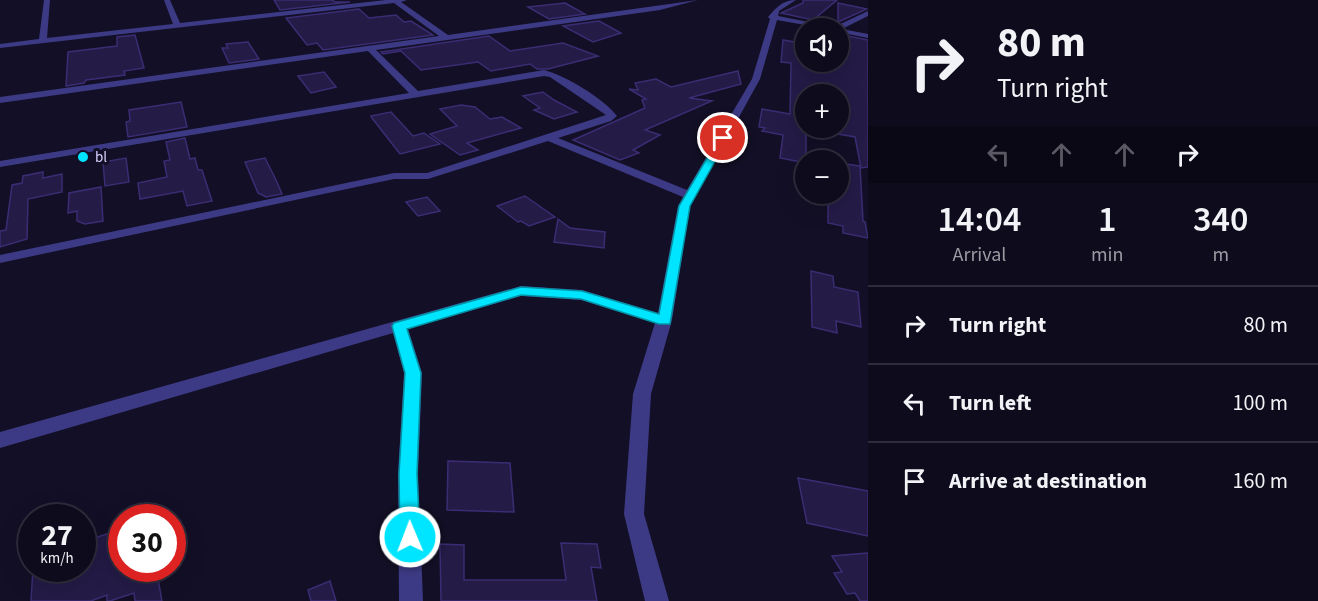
<!DOCTYPE html>
<html lang="en">
<head>
<meta charset="utf-8">
<style>
	:root { --surface:#0e0b1c; --page:#1c1929; --text:#f1f3f6; --muted:#9b9ba3; --line:#2e2b3b }
	body { margin:0; font-family:"Source Sans 3",sans-serif; background:var(--page); color:var(--text); height:100vh; display:flex; flex-direction:column; font-size:22px; white-space:nowrap }
	* { box-sizing:border-box; margin:0 }
	p { font-size:20px; color:var(--muted) }
	.icon { flex:none; width:33px; height:33px; fill:none; stroke:currentColor; stroke-width:2; stroke-linecap:round; stroke-linejoin:round }
	.map { position:relative; flex:1; overflow:hidden }
	.panel { display:flex; flex-direction:column; background:var(--surface); width:450px }
	.panel>* { flex:none }
	.hud { background:#0e0b1c; color:var(--text); overflow:hidden }
	.controls { position:absolute; left:795px; top:18px; display:grid; gap:12px }
	.controls a { display:grid; place-items:center; width:54px; height:54px; border-radius:50%; background:var(--surface); box-shadow:0 6px 24px #0002,0 0 0 2px var(--line); font-size:30px }
	.speed { position:absolute; left:18px; top:504px; display:flex; gap:12px; font-size:30px; font-weight:700; text-align:center }
	.speed>* { display:grid; place-content:center; width:78px; height:78px; border-radius:50%; background:var(--surface); box-shadow:0 6px 24px #0002,0 0 0 2px var(--line); line-height:1 }
	.speed small { font-size:15px; font-weight:400 }
	.speed .limit { border:9px solid #d22; background:#fff; color:#111 }
	.pin { position:absolute; display:grid; place-items:center; width:51px; height:51px; color:#fff; margin:-26px; border:3px solid #fff; border-radius:50%; box-shadow:0 2px 6px #0007 }
	.me { position:absolute; width:66px; margin:-33px; rotate:359deg; stroke-linejoin:round; filter:drop-shadow(0 0 4px #0008) }
	.turn { display:flex; align-items:center; gap:21px; height:126px; padding:0 30px; font-size:27px }
	.turn .icon { width:78px; height:78px; stroke-width:2.5 }
	.turn b { display:block; font-size:42px; line-height:51px }
	.lanes { display:flex; align-items:center; height:57px; padding:0 30px; background:#0003; justify-content:center; gap:30px; direction:ltr }
	.lanes .off { opacity:.35 }
	.eta { display:flex; justify-content:space-evenly; align-items:center; height:102px; text-align:center }
	.eta b { font-size:36px; font-weight:600; line-height:42px }
	ul { padding:0; list-style:none }
	li { display:flex; align-items:center; gap:18px; height:78px; padding:0 30px; border-top:2px solid var(--line) }
	li div { flex:1 }
	li b { display:block; font-size:22px }
	li em { font-style:normal }
	main { display:flex; flex:1; min-height:0 }
	.map>svg:first-child { display:block }
	.building { fill:#241b47; stroke:#3b2d73; stroke-width:1.5 }
	.lines { fill:none; stroke-linecap:round; stroke-linejoin:round }
	.minor { fill:#3d3a85; fill-rule:evenodd }
	.route { fill:#00e5ff; stroke:#0095a6; stroke-width:1.5 }
	.poi-dot { fill:#00e5ff; stroke:#130f26; stroke-width:2 }
	.labels { text-anchor:middle; stroke-width:6; stroke-linejoin:round; paint-order:stroke }
	.far-poi-label { font-size:15px; fill:#d9d4ff; stroke:#130f26; text-anchor:start }
</style>
</head>
<body>
<main>
<div class="map">
<svg width="868" height="601" viewBox="0 0 868 601">
	<rect width="100%" height="100%" fill="#130f26"/>
	<g class="building">
		<polygon points="274,0 332,0 335,2 350,2 280,10"/>
		<polygon points="803,0 837,0 813,20 781,13 803,3"/>
		<polygon points="565,3 585,14 549,19 528,7"/>
		<polygon points="838,3 867,9 838,22"/>
		<polygon points="359,9 369,18 396,15 404,22 411,21 433,35 323,50 317,43 307,45 286,18"/>
		<polygon points="599,21 621,33 593,42 563,26"/>
		<polygon points="838,34 868,40 868,167 861,168 855,137 838,134 838,94 806,94 806,163 780,158 783,135 762,131 765,128 759,127 762,109 790,114 791,63 781,62 783,40 806,44 806,62 838,62"/>
		<polygon points="135,35 144,68 124,71 125,75 86,80 84,83 66,86 68,52 117,46 117,37"/>
		<polygon points="489,36 510,51 563,43 598,56 548,69 537,69 530,64 491,71 478,62 421,70 401,51 383,54 381,52"/>
		<polygon points="248,42 259,59 229,63 222,48 228,48 226,44"/>
		<polygon points="738,71 741,84 689,98 712,101 645,130 660,135 633,150 639,153 620,160 573,140 645,108 642,100 646,99 629,89 638,90 635,83 656,79 671,87"/>
		<polygon points="324,72 336,87 311,93 298,76"/>
		<polygon points="543,92 554,100 577,112 554,119 534,110 540,108 523,96"/>
		<polygon points="181,102 187,127 128,137 126,122 130,121 129,110"/>
		<polygon points="461,105 475,107 490,119 502,117 521,128 467,143 478,150 460,155 430,134 457,126 440,109"/>
		<polygon points="391,112 413,136 424,133 440,144 400,154 372,118 371,116"/>
		<polygon points="185,138 190,159 195,158 198,170 202,170 212,201 187,206 183,191 140,199 138,183 167,177 164,161 170,160 166,142"/>
		<polygon points="126,158 129,182 105,186 103,162"/>
		<polygon points="265,158 276,180 282,194 266,197 258,193 245,162"/>
		<polygon points="838,163 860,166 863,221 865,222 868,238 843,233 843,226 828,223 828,194 838,194"/>
		<polygon points="43,172 43,178 62,174 62,192 28,199 27,239 0,247 0,231 6,230 12,185 22,183 23,176"/>
		<polygon points="101,187 103,221 85,224 77,221 77,211 68,213 69,193"/>
		<polygon points="525,196 555,217 529,226 521,221 518,222 497,206"/>
		<polygon points="427,197 440,211 418,216 406,202"/>
		<polygon points="558,219 570,228 605,232 604,248 554,242"/>
		<polygon points="811,271 833,276 834,287 858,292 861,327 836,321 837,333 812,327"/>
		<polygon points="448,461 510,463 514,512 447,510"/>
		<polygon points="798,478 868,491 868,536 807,523"/>
		<polygon points="122,529 122,568 156,568 162,601 135,601 134,593 110,601 107,601 107,595 91,601 31,601 33,568 82,568 82,542"/>
		<polygon points="561,543 597,544 601,568 591,567 597,601 441,601 440,544 464,545 464,580 566,580"/>
		<polygon points="868,553 868,601 860,601 855,593 847,594 834,573 842,572 832,556"/>
		<polygon points="330,581 336,601 311,601 308,590"/>
	</g>
	<g class="lines">
		<path class="minor" d="M44,0H50L47,38L173,24L164,0H170L180,23L386,0H407L401,2L448,35L698,0L660,10L376,50L418,91L544,70C565,75 604,99 617,116L611,121L558,138L687,190L752,79L770,19L768,17C776,8 782,0 796,0L779,11L778,16L834,27L868,11V16L842,29L868,34V38L838,32V28H822L777,20L760,79L690,206L672,320L651,394L644,514L669,601H645L624,514L633,394L655,323L581,300L521,296L408,329L422,373L418,474L423,601H399L398,474L404,373L393,333L0,448V432L521,286L582,290L658,313L678,206L683,197L548,141L428,179H394L0,263V255L394,173H427L606,115L550,77L544,76L0,167V161L409,93L368,51L0,103V97L439,36L394,3L0,48V44L39,39Z"/>
	</g>
	<polygon class="route" points="720,136 728,138 690,206 670,324 659,324 581,299 521,295 407,329 421,373 417,474 420,537 417,544 410,547 403,544 400,537 399,474 405,373 392,326 394,323 521,287 582,291 659,314 679,206"/>
	<circle class="poi-dot" cx="83" cy="157" r="6"/>
	<g class="labels">
		<g class="far-poi-label">
			<text x="95" y="162">bl</text>
		</g>
	</g>
</svg>
<div class="controls">
<a><svg class="icon" aria-label="sound" viewBox="0 0 24 24"><path d="M4 9h4l5-4v14l-5-4H4zM17 9q2 3 0 6"/></svg></a>
<a>+</a>
<a>−</a>
</div>
<div class="speed"><div>27<small>km/h</small></div><div class="limit">30</div></div>
<div class="pin" style="left:723px;top:138px;background:#d93025"><svg class="icon" aria-label="arrive" viewBox="0 0 24 24"><path d="M6 21V4h12l-3 4 3 4H6"/></svg></div>
<svg class="me" style="left:410px;top:537px" viewBox="-20 -20 40 40"><circle r="17" fill="#00e5ff" stroke="#fff" stroke-width="3"/><path d="M0-11L8 9 0 5-8 9z" fill="#fff"/></svg>
</div>
<section class="panel">
<div class="hud">
<div class="turn"><svg class="icon" aria-label="right" viewBox="0 0 24 24"><path d="M7 20v-9h11M14 6l5 5-5 5"/></svg><div><b>80 m</b>Turn right</div></div>
<div class="lanes"><svg class="icon off" aria-label="left" viewBox="0 0 24 24"><path d="M17 20v-9H6M10 6l-5 5 5 5"/></svg><svg class="icon off" aria-label="ahead" viewBox="0 0 24 24"><path d="M12 20V5M6 11l6-6 6 6"/></svg><svg class="icon off" aria-label="ahead" viewBox="0 0 24 24"><path d="M12 20V5M6 11l6-6 6 6"/></svg><svg class="icon" aria-label="right" viewBox="0 0 24 24"><path d="M7 20v-9h11M14 6l5 5-5 5"/></svg></div>
</div>
<div class="eta">
<div><b>14:04</b><p>Arrival</p></div>
<div><b>1</b><p>min</p></div>
<div><b>340</b><p>m</p></div>
</div>
<ul>
<li><svg class="icon" aria-label="right" viewBox="0 0 24 24"><path d="M7 20v-9h11M14 6l5 5-5 5"/></svg><div><b>Turn right</b></div><em>80 m</em></li>
<li><svg class="icon" aria-label="left" viewBox="0 0 24 24"><path d="M17 20v-9H6M10 6l-5 5 5 5"/></svg><div><b>Turn left</b></div><em>100 m</em></li>
<li><svg class="icon" aria-label="arrive" viewBox="0 0 24 24"><path d="M6 21V4h12l-3 4 3 4H6"/></svg><div><b>Arrive at destination</b></div><em>160 m</em></li>
</ul>
</section>
</main>
</body>
</html>
